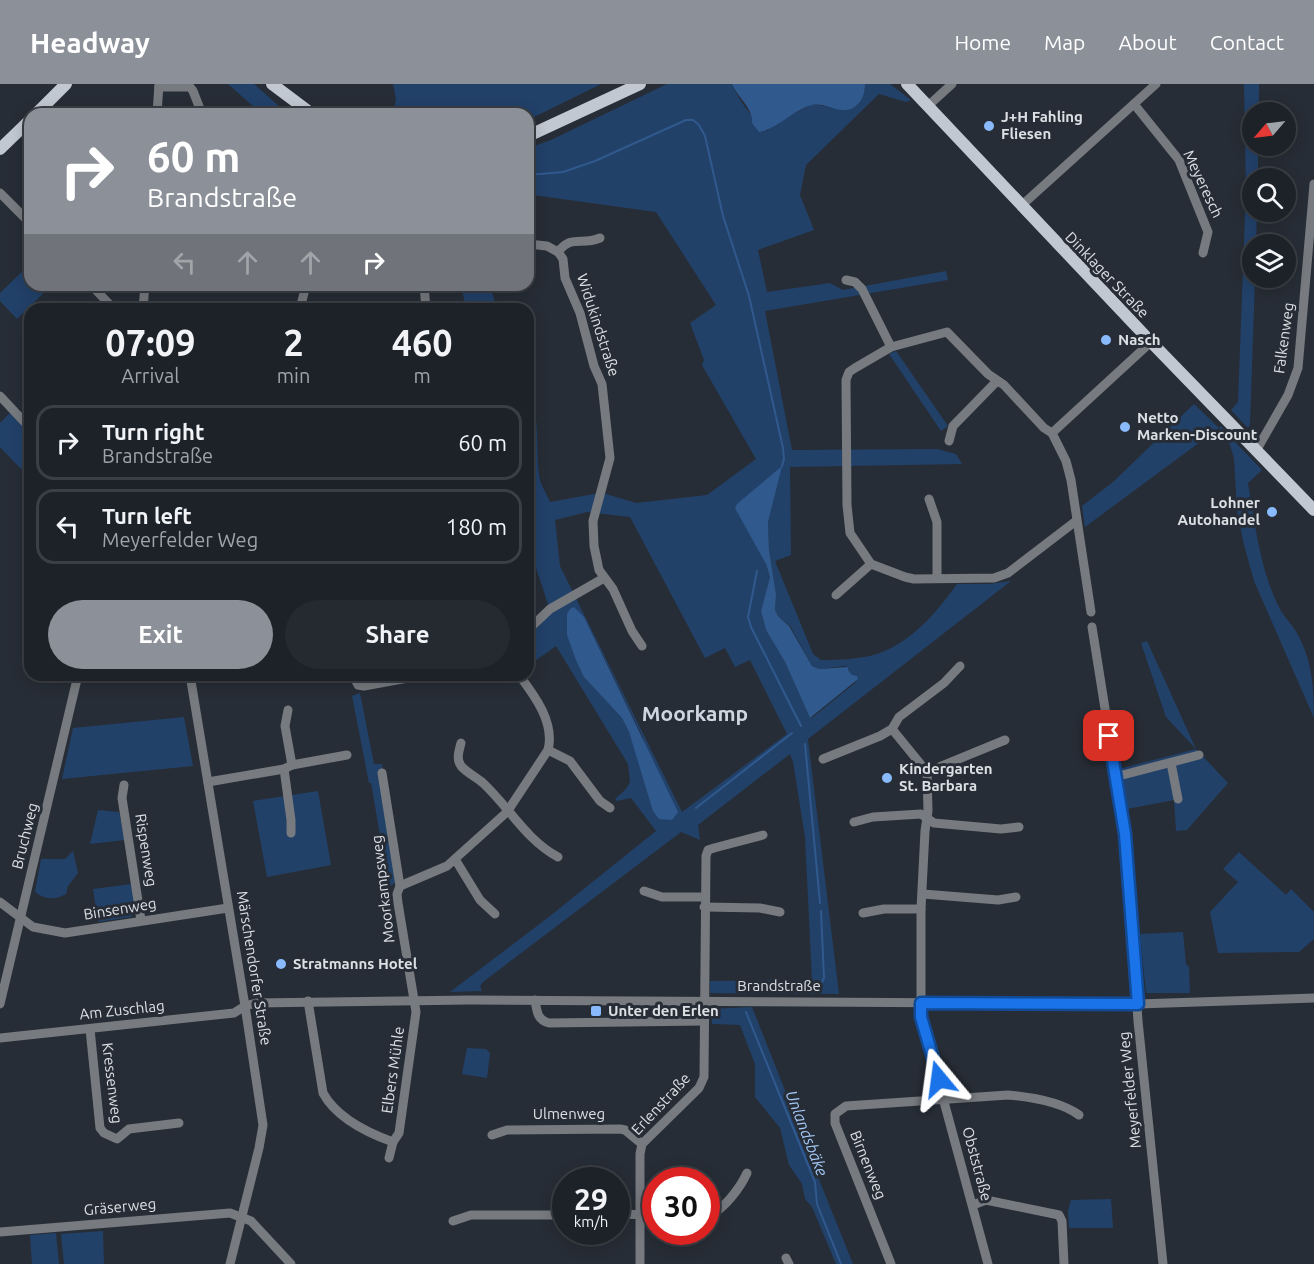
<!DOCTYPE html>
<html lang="en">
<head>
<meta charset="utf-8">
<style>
	:root { --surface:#1d2228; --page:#252a30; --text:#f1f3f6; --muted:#a0a4a8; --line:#3b3f45; --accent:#8c9099 }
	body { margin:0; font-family:Ubuntu,sans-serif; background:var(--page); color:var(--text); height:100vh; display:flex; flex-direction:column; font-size:22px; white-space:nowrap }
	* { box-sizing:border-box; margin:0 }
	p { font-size:20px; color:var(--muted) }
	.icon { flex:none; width:33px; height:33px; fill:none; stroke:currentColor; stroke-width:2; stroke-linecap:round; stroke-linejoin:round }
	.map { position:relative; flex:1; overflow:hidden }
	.panel { position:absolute; left:24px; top:219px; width:510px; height:378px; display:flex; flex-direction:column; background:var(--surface); border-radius:18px; box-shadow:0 3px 15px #0003,0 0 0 2px var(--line) }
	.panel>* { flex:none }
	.hud { position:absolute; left:24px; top:24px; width:510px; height:183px; border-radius:18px; box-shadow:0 3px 15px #0003,0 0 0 2px var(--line); background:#8c9099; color:#fff; overflow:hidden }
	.needle { width:39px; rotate:242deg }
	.tools { position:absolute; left:1242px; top:18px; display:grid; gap:12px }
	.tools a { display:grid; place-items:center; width:54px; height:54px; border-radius:50%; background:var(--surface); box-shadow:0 3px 15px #0003,0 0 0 2px var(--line); font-size:30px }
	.speed { position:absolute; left:552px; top:1083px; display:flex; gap:12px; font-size:30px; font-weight:700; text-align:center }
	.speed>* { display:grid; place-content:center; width:78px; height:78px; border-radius:50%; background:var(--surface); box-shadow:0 3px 15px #0003,0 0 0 2px var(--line); line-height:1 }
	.speed small { font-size:15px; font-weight:400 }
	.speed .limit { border:9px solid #d22; background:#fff; color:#111 }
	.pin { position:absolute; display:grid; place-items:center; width:51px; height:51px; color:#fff; margin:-26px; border-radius:12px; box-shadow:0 3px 9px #0006 }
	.me { position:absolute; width:66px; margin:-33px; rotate:344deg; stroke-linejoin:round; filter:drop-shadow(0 0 4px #0008) }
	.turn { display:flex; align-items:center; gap:21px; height:126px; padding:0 24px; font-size:27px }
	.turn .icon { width:78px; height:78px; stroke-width:2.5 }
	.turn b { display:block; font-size:42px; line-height:51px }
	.lanes { display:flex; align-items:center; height:57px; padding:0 24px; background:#0003; justify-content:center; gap:30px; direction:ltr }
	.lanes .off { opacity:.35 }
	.eta { display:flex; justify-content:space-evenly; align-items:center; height:102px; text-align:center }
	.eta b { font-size:36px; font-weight:600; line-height:42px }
	.cta { display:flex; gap:12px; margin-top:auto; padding:12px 24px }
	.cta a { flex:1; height:69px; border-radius:36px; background:var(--accent); color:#fff; font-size:24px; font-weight:600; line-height:69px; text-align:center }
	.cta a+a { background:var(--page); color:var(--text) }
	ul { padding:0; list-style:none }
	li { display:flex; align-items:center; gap:18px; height:75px; margin:0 12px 9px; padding:0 12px; border:3px solid var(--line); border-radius:18px }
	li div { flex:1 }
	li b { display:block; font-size:22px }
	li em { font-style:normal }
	header { display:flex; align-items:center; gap:36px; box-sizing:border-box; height:84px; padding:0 30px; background:var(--accent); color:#fff }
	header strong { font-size:28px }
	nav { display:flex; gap:33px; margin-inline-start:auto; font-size:21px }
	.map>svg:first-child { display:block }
	.green { fill:#224169; fill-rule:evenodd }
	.water { fill:#30598e }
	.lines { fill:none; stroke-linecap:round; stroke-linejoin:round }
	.stream { stroke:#30598e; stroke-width:2 }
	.minor { stroke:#777a7e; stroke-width:9 }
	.major { stroke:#c1c8d1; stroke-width:12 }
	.route-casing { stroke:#114b97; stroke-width:15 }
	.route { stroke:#1a73e8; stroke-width:10 }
	.poi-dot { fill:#89bafc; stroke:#272d36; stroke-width:2 }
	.labels { text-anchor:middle; stroke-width:6; stroke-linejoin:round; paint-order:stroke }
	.poi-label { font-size:15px; font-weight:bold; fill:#dce0e5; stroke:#272d36; text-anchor:start }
	.street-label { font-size:15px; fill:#dce0e5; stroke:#272d36 }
	.water-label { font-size:16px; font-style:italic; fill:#a4c7f6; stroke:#272d36 }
	.district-label { font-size:21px; font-weight:bold; fill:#ced6e1; stroke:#272d36 }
</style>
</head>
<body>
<header>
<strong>Headway</strong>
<nav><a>Home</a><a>Map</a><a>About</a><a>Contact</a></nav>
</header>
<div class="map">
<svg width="1314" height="1180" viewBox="0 0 1314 1180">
	<rect width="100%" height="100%" fill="#272d36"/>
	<g class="green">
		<polygon points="228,0 254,0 288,30 262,30"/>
		<polygon points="393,0 601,0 528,36 528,30 393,30 396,15"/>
		<path d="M667,0H732C738,16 754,36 767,47L773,41L812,20L847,26L865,6V0H890L911,16L906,18L879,10L806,81L800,111L814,146L758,166L767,208L830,199L843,206L946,187L948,196L765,227L792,366L937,365L956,370L962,380L790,383L791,471L775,477L813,570L821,576C839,576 861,575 877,570C912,558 937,528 957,500H989L1011,497L808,655L839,910L710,909V897L812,896L805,753L793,678L790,670L698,741L700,756L681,748L483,898L480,902L482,907L450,908L550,832L656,747L631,714L617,717L615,715L626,705L630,698L628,680L556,562L528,582V553L543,538L548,520L528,460V305C541,328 535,370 540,396C542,403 547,411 550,418L594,410H606L636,419L707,411L756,375L702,281L704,276L690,239L716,221L656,128L533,111L528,121V64L551,56ZM781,383L768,438L769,466L776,510L775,526L778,532L790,542L812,582L819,585L845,582L848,583V586L856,598L813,633L810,634L785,578L766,546L761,527L770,493L766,480L758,462ZM587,428L630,433L705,574L725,564L735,583L750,576L787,650L682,728L560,482L555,436ZM584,533L643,654L637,671L629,648L622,634L584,593Z"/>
		<polygon points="1244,0 1259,0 1259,28 1252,28 1252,62 1258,62 1258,94 1252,94 1252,128 1257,128 1256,160 1252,160 1252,194 1255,194 1250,340 1248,344 1231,326 1238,318 1246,105"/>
		<polygon points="30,180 30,201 52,201 17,235 0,217 0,209"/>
		<polygon points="461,201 490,201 497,225 466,225"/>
		<polygon points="896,267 948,342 941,347 889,270"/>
		<path d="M1194,320L1219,344L1221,342C1234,358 1248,371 1262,386L1248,399C1255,440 1260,486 1279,523C1283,532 1290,538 1295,546C1312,573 1314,603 1314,634L1254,497L1244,461L1237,427L1234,374L1230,361L1219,344L1085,443L1082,422L1113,398Z"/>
		<polygon points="10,329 30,349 30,376 21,385 0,363 0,339"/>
		<polygon points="1147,557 1196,665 1228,699 1187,746 1176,747 1174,716 1127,725 1119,685 1196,665 1166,633 1141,559"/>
		<polygon points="360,609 374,680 382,680 402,794 389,803 371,699 369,699 352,612"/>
		<polygon points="184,633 193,682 62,695 73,644"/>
		<polygon points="318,707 331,781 267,793 253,717"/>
		<polygon points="98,726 119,728 125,756 90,760"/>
		<path d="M73,767L78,789L68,802L66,810C56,816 45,816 35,808L41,775H65Z"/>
		<polygon points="1239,768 1286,811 1291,805 1314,828 1314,855 1299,868 1218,869 1210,828 1238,798 1223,785"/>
		<polygon points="132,800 136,827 131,833 98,838 93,805"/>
		<polygon points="1183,848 1186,880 1189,883 1190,909 1146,909 1140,850"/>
		<polygon points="752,923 790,1019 789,1021 853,1180 836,1180 812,1123 805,1115 802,1100 789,1081 780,1044 755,1013 755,980 740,941 712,940 711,925"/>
		<polygon points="467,964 486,965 490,969 487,994 462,990"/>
		<polygon points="1111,1115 1113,1144 1069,1144 1068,1127 1071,1116"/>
		<polygon points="103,1147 104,1180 64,1180 61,1150"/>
		<polygon points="56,1149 59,1180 32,1180 30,1151"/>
	</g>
	<g class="water">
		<path d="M732,0H865C865,10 862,18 853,24C840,31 825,18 812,21C797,24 775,46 759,48L752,39C754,25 737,13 732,0Z"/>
		<polygon points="782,382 768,438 769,466 776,510 775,526 778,532 789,542 812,582 819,585 848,583 848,586 852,591 857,592 858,595 810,634 785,578 766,546 761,527 770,493 766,480 735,424 737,420"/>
		<polygon points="574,523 584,533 678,728 672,736 659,735 653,727 629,648 622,634 584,593 576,576 567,551 567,530 570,525"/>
	</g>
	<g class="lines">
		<g class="stream">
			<polyline points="528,91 563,88 595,77 686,36 693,36 699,41 705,52 723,132 749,212 783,364 784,375 782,382"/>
			<polyline points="757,487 748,533 751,543 801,642"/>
			<polyline points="805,660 820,819"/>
			<polyline points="696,724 792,649"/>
			<polyline points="744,909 749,901 818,901 822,898 824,894 821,827"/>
			<polyline points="746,928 815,1098 817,1120 841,1180"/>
		</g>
		<g class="minor">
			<polyline points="159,3 190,3 193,7 202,30"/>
			<polyline points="1134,20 1179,76 1208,148 1203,169"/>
			<polyline points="929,21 952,0"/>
			<polyline points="157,30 159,0"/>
			<polyline points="0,109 30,139"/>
			<polyline points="1021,122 1156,0"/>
			<path d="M528,160L547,162L558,168C572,150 581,162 600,154"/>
			<polyline points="558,168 563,175 565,194 580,229 594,282 602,300 610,374 593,437 594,462 599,486 613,505 632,547 642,562"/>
			<polyline points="846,196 855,198 862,205 891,263"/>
			<polyline points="91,201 114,225"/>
			<polyline points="424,201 426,225"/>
			<polyline points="143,225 145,201"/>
			<polyline points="300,225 306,201"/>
			<polyline points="0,312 30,344"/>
			<polyline points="1052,349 1066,377 1071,396 1091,528"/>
			<polyline points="949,357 953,342 997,297"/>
			<polyline points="1256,367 1288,311 1298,284 1314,100"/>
			<polyline points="929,415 937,438 937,494"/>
			<polyline points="1076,437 1008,489 994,494 914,495 905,493 871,480 850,449 847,421 846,296 849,288 855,284 891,263 947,248 988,290 1004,301 1044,344 1052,349 1151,258"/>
			<polyline points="836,511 871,480"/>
			<polyline points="1092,543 1125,750 1138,937 1163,1180"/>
			<polyline points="528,546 550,525 604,494"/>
			<polyline points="190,591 245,922 263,1041 259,1064 230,1180"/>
			<polyline points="353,591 358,601 364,602 424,591"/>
			<polyline points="288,626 285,642 292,681"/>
			<polyline points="892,645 927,688 928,727 925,747 921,825 921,933 988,1180"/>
			<path d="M461,659C459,667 456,675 461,682C466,688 476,693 483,699C509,723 526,756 558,773"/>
			<polyline points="548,666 570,677 600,717 610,724"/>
			<polyline points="823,675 880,652 892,645 899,633 944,599 960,582"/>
			<polyline points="1171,679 1178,715"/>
			<polyline points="284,685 291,736 291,749"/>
			<polyline points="927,688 1005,656"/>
			<polyline points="382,689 400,802 397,810 398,819 416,928 399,1049 393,1058 389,1074"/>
			<polyline points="1115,693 1199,671"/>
			<polyline points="208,698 284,685 292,681 347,671"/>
			<polyline points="124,701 122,714 141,836"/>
			<polyline points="854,738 873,733 921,730 934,739 1001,745 1019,743"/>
			<polyline points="455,775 480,816 495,830"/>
			<path d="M400,802L447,782L507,728L548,666C555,639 535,612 519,591"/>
			<polyline points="644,807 662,813 705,813"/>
			<polyline points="923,810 998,816 1016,813"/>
			<polyline points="0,818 33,843 65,849 228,824"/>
			<polyline points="704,823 760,824 780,828"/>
			<polyline points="863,829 884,825 921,825"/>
			<path d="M535,916C537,927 537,936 549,939L704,937"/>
			<path d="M308,917L323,1009C336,1033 368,1049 393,1058"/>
			<polyline points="0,920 78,591"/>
			<polyline points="90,945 100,1044 104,1049 117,1055 129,1045 179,1039"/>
			<polyline points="0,954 234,929 245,922 256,919 470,916 1138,920 1314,914"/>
			<polyline points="492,1051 507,1046 620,1045 625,1046 642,1060"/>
			<polyline points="973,1121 986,1116 1059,1131 1062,1137 1064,1180"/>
			<polyline points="616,1130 656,1131"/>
			<path d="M706,1131C722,1130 741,1102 747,1089"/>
			<polyline points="453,1137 471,1131 566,1131"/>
			<polyline points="0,1148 230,1129 251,1137 291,1180"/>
			<polyline points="786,1174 789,1180"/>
			<polyline points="640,1180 640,1070 642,1060 699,1004 704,993 706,772 708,766 714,764 763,751"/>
			<path d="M891,1180L835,1039V1030L846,1022L1008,1011C1031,1013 1061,1018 1079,1031"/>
		</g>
		<g class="major">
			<polyline points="272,0 312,30"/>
			<polyline points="907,0 1151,258 1314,426"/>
			<polyline points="36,30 66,0"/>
			<polyline points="528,52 640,0"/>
			<polyline points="0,65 30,36"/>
		</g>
	</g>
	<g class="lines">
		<defs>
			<polyline id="route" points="939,995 921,933 921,919 1138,920 1125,750 1109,652"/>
		</defs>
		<use href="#route" class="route-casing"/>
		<use href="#route" class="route"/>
	</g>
	<g class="poi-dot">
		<circle cx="989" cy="42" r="6"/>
		<circle cx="1106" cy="256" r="6"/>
		<circle cx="1125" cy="343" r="6"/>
		<circle cx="1272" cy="428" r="6"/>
		<circle cx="887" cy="694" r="6"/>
		<circle cx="281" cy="880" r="6"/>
		<rect x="590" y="921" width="12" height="12" rx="3"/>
	</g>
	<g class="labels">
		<g class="poi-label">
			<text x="1001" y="38">J+H Fahling<tspan x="1001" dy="17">Fliesen</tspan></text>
			<text x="1118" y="261">Nasch</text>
			<text x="1137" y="339">Netto<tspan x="1137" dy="17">Marken-Discount</tspan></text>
			<text x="1260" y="424" text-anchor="end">Lohner<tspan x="1260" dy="17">Autohandel</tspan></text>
			<text x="899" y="690">Kindergarten<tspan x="899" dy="17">St. Barbara</tspan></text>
			<text x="293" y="885">Stratmanns Hotel</text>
			<text x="608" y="932">Unter den Erlen</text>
		</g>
		<g class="street-label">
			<text transform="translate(1203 100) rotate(65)" y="5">Meyeresch</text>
			<text transform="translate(1107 191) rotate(46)" y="5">Dinklager Straße</text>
			<text transform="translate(598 241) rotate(72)" y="5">Widukindstraße</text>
			<text transform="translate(1284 254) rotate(-82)" y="5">Falkenweg</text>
			<text transform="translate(25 752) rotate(-76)" y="5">Bruchweg</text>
			<text transform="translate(146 766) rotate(81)" y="5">Rispenweg</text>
			<text transform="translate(383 805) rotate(-97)" y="5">Moorkampsweg</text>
			<text transform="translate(120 825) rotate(-9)" y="5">Binsenweg</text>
			<text transform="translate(254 884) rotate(81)" y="5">Märschendorfer Straße</text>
			<text x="779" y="907">Brandstraße</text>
			<text transform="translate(122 926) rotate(-6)" y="5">Am Zuschlag</text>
			<text transform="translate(393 986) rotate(-82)" y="5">Elbers Mühle</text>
			<text transform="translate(112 999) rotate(83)" y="5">Kressenweg</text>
			<text transform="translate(1130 1006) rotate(-96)" y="5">Meyerfelder Weg</text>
			<text transform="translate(661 1020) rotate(-47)" y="5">Erlenstraße</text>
			<text x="569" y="1035">Ulmenweg</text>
			<text transform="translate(977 1080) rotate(75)" y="5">Obststraße</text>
			<text transform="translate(868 1081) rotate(68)" y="5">Birnenweg</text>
			<text transform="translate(120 1123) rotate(-5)" y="5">Gräserweg</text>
		</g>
		<g class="water-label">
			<text transform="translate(807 1049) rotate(69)" y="6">Unlandsbäke</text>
		</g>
		<g class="district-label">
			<text x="695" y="637">Moorkamp</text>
		</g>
	</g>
</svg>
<div class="tools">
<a><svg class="needle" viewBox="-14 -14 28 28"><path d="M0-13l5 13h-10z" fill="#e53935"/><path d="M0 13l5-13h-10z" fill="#a0a4a8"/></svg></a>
<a><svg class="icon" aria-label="search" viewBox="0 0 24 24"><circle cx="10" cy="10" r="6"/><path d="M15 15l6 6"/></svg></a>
<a><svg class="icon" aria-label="layers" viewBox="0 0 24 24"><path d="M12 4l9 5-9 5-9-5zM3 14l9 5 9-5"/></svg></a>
</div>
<div class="speed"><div>29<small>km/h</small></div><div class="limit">30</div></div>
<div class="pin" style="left:1109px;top:652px;background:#d93025"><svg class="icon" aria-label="arrive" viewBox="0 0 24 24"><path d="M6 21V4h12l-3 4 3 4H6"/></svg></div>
<svg class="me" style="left:939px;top:995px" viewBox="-20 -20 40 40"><path d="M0-17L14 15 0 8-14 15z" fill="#1a73e8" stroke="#fff" stroke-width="4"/></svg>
<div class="hud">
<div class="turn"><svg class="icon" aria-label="right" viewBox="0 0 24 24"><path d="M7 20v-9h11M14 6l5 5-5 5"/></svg><div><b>60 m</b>Brandstraße</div></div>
<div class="lanes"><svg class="icon off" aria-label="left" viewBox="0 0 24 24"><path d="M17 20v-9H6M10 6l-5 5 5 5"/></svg><svg class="icon off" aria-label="ahead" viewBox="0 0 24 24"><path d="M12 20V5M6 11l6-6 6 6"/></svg><svg class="icon off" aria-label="ahead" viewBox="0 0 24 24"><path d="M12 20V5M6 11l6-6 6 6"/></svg><svg class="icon" aria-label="right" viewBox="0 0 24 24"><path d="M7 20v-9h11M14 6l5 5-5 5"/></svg></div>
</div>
<section class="panel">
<div class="eta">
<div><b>07:09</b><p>Arrival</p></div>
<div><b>2</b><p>min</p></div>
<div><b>460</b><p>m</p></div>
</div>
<ul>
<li><svg class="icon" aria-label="right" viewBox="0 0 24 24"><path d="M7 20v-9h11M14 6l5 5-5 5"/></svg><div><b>Turn right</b><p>Brandstraße</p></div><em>60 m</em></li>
<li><svg class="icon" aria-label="left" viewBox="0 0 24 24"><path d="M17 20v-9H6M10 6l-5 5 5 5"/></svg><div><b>Turn left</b><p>Meyerfelder Weg</p></div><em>180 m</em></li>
</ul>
<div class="cta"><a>Exit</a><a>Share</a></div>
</section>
</div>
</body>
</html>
